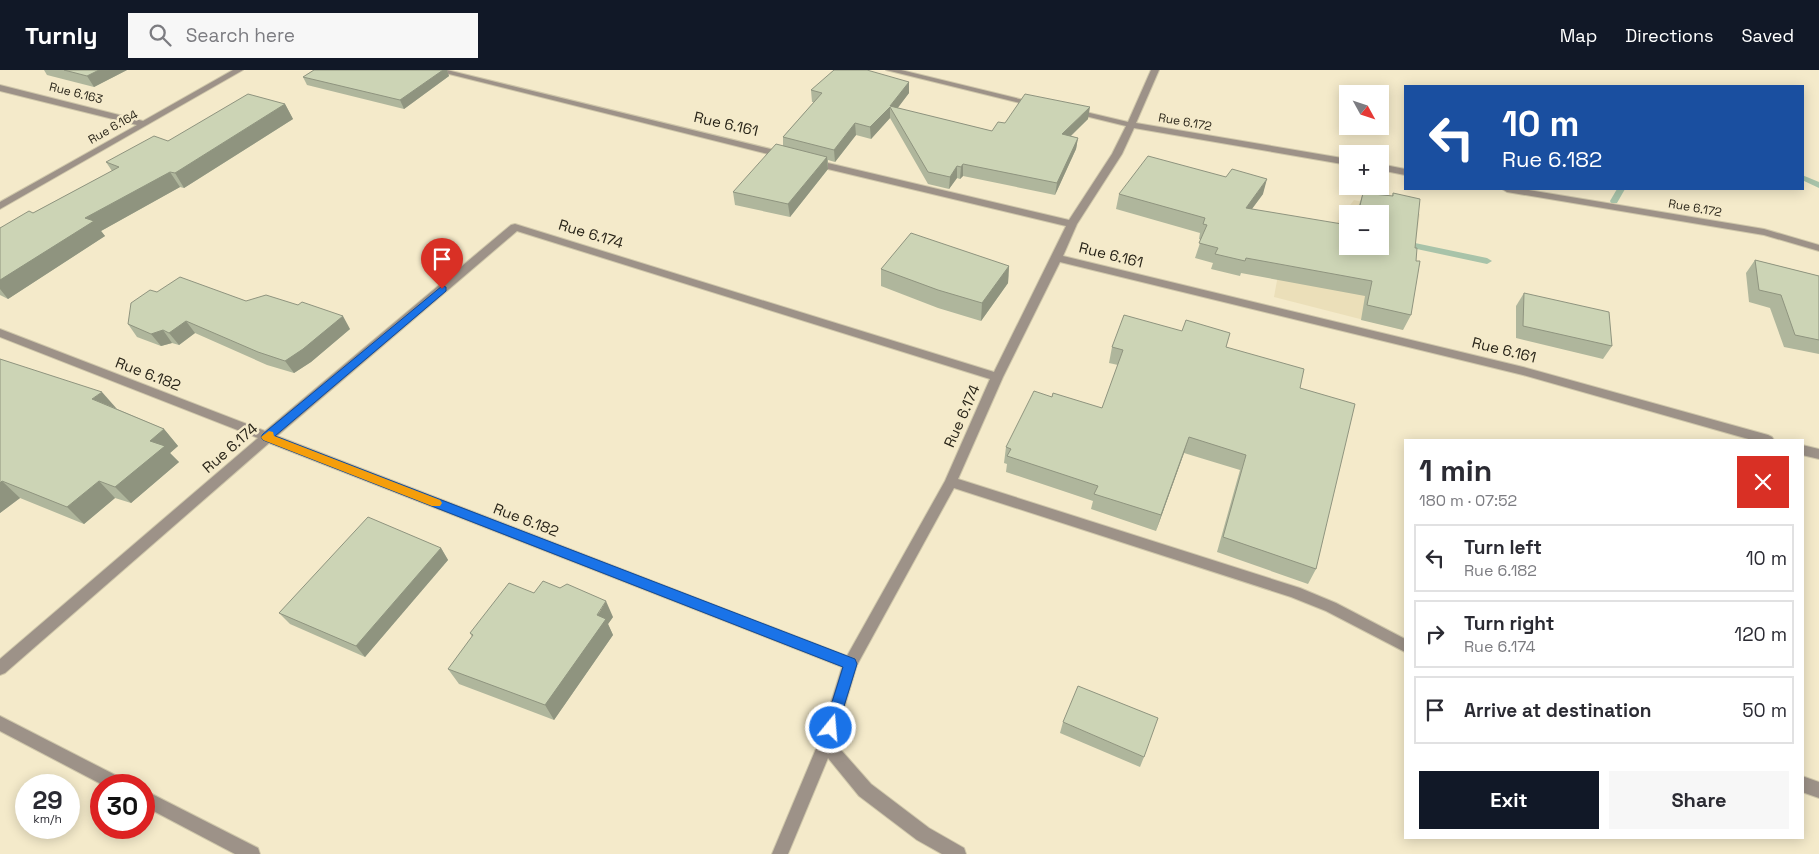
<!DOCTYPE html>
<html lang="en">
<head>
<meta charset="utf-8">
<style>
	:root { --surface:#fff; --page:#f7f7f7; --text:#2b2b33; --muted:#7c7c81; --line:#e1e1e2; --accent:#111827 }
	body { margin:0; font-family:"Space Grotesk",sans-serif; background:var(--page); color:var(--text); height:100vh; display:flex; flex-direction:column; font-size:19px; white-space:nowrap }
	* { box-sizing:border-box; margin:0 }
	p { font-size:16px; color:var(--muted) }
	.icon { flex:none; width:28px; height:28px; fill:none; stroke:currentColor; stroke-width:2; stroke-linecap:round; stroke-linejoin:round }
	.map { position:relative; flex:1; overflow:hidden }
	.panel { position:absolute; left:1404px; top:369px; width:400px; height:400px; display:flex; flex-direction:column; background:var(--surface); border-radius:0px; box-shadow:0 2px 12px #0003 }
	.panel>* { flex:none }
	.hud { position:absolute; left:1404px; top:15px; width:400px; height:105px; border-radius:0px; box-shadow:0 2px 12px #0003; background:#1a4fa0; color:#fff; overflow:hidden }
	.needle { width:32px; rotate:130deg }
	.buttons { position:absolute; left:1339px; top:15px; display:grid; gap:10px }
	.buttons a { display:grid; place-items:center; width:50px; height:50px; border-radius:0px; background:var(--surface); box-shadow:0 2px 12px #0003; font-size:25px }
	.speed { position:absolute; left:15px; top:704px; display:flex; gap:10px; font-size:25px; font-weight:700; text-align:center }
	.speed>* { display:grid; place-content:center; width:65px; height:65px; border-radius:50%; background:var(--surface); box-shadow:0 2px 12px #0003; line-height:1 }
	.speed small { font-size:12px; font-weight:400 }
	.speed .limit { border:8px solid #d22; background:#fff; color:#111 }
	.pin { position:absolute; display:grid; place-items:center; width:42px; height:42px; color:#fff; margin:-51px -21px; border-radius:50% 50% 50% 0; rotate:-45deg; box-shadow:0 0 5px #0007 }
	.pin .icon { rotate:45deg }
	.me { position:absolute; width:55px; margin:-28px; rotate:17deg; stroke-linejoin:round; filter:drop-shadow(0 0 4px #0008) }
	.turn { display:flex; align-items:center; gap:18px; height:105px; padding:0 15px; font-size:22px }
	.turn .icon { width:65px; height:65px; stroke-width:2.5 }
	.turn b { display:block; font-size:35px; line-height:42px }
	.round { display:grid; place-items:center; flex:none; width:52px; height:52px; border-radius:0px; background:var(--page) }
	.head { display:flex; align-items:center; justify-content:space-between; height:85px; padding:0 15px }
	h1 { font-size:30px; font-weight:700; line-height:38px }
	.primary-button { display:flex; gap:10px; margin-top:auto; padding:10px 15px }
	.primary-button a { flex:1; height:58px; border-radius:0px; background:var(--accent); color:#fff; font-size:20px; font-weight:700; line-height:58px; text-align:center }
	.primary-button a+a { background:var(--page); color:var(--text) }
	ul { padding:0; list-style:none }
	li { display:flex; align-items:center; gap:15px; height:68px; margin:0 10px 8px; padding:0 5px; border:2px solid var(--line); border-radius:0px }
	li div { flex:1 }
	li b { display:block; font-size:19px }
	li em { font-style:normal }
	header { display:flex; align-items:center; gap:30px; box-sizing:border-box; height:70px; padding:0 25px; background:var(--accent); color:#fff }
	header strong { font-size:24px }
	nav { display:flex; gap:28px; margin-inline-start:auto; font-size:18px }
	.search { width:350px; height:45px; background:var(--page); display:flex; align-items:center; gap:12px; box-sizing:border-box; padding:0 18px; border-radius:0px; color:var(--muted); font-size:19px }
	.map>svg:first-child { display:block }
	.built { fill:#ebdfb9; fill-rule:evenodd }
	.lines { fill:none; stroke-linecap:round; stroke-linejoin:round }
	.stream { fill:#a8c3a9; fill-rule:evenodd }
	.minor-casing { stroke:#cfc7aa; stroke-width:2 }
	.minor { fill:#9d9288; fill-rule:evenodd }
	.wall { fill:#afb69c }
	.shaded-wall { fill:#8f947f }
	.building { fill:#ccd4b5; stroke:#8f947f }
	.route { fill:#1a73e8; stroke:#114b97 }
	.slow { fill:#f59e0b }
	.labels { text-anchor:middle; stroke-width:5; stroke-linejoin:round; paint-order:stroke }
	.far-street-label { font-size:12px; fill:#292519; stroke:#f4eaca }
	.street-label { font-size:15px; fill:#292519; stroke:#f4eaca }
</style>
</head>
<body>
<header>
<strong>Turnly</strong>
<div class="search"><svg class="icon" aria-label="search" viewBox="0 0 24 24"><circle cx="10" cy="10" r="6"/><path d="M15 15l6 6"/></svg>Search here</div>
<nav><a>Map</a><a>Directions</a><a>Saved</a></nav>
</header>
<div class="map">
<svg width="1819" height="784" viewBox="0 0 1819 784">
	<rect width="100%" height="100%" fill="#f4eaca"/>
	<path class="built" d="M1354,130L1420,144L1403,260L1274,227L1288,150L1334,156ZM1348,144H1380V176H1348Z"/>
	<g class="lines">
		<g class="stream">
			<polygon points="1802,105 1819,112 1819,118 1802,110"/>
			<polygon points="1617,119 1625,119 1617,133 1611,133 1610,131"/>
			<polygon points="1415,173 1487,188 1492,191 1487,194 1412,178 1412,174"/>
		</g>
		<defs>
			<g id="minor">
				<polygon points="233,0 243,0 0,139 0,132 137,55 0,21 0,15 143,51"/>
				<polygon points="433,0 447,0 787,83 789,85 784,88"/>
				<polygon points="886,0 901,0 1040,34 1036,37"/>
				<path d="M1151,0H1159L1136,53L1348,89V95L1134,58L1122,84L1077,154L1063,186L1523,297L1768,365L1772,367L1774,370H1752L1523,305L1060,192L1003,307L958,409L1300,518L1336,533L1405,569V582L1326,541L1291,527L954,418L857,595L834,672L871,714L929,758L964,778L966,784H942L917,770L859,726L828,688L788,784H772L818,674L842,597L269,373L5,603L0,605V589L258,368L0,267V259L265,361L511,155L515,154L994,302L1066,156L811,95L806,92L811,89L1069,150L1112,84L1126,56L1069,42L1073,39L1128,52ZM517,161L990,309L945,411L847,586L277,366Z"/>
				<polygon points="1380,94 1405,99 1405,105 1380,100"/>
				<polygon points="1502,119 1523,119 1764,159 1819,175 1819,181 1764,165 1507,122"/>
				<polygon points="1802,375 1819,379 1819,389 1802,385"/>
				<polygon points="0,646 125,710 127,715 103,715 0,661"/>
				<polygon points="1802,706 1819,712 1819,728 1802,722"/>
				<polygon points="144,720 258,778 260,784 235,784 144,736"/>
			</g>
		</defs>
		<use href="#minor" class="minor-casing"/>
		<use href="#minor" class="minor"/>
	</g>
	<g class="wall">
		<polygon points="44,0 127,0 94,17 47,5"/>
		<polygon points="314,0 447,0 449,6 404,39 307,15 303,7"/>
		<polygon points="909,12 909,23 897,38 992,61 1005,53 1088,49 1071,66 1078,68 1076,79 1055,125 963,106 960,109 957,108 949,119 928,114 890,48 871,69 856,65 835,92 828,90 828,99 790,147 735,135 733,122 783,76 783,67 814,32 812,32 811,20"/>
		<polygon points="285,34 293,49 184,118 180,117 101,161 105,166 8,229 0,225 0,158 33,143 112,101 106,92 168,71"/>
		<polygon points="1363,123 1392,126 1393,123 1415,178 1411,245 1403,260 1361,250 1365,226 1241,203 1240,206 1211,199 1213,193 1195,188 1201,170 1199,169 1200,163 1116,139 1119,124 1263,124 1252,139 1348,176 1380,144 1356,144"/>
		<polygon points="1755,190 1819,206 1819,284 1784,277 1770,238 1749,232 1746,203"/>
		<polygon points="1009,196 1008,213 981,251 938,238 881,216 881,199"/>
		<polygon points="157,222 246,231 350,259 311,292 294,303 267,295 195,263 179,275 172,273 161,276 137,267 128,254"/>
		<polygon points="1524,223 1612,276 1603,289 1516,268 1516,236"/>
		<polygon points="1112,277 1226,277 1300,318 1316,499 1308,514 1217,482 1240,400 1184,383 1156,461 1091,439 1093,431 1006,402 1007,394 1004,393 1006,377 1052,327 1102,338 1118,295 1109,293"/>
		<polygon points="0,289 164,359 178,376 170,383 179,392 131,433 115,428 84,454 20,428 0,443"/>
		<polygon points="441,478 448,490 365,587 290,554 279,543"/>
		<polygon points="534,523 613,547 608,554 613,565 554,650 459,614 448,599 472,567 470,563"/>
		<polygon points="1063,652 1144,687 1140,697 1060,663"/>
	</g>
	<g class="shaded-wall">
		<polygon points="99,0 127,0 94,17 87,6"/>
		<polygon points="443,0 447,0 449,6 404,39 400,30"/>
		<polygon points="909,12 909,23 894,43 890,36"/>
		<polygon points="285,34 293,49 184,118 175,103"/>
		<polygon points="890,37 890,48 871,69 870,57"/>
		<polygon points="1090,37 1088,49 1060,76 1062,64"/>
		<polygon points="855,53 856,65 835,92 834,80"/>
		<polygon points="1078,68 1076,79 1055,125 1057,113"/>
		<polygon points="827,87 828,99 790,147 788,134"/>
		<polygon points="963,94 963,106 960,109 961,97"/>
		<polygon points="957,96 957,108 949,119 950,107"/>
		<polygon points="170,102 180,117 101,161 105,166 8,229 0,219 0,210 85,148"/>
		<polygon points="1267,109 1263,124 1242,152 1246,138"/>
		<polygon points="1009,196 1008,213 981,251 982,233"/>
		<polygon points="343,246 350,259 311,292 294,303 285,291"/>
		<polygon points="186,251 195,263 179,275 169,263"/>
		<polygon points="163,260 172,273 161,276 151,264"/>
		<polygon points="102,322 117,339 92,329"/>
		<polygon points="164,359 178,376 170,383 179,392 131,433 115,417 150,371"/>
		<polygon points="1189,367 1184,383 1156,461 1161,445"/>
		<polygon points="2,411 20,428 0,443 0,413"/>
		<polygon points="99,411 115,428 84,454 67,437"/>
		<polygon points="441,478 448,490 365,587 356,576"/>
		<polygon points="606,531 613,547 608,554 613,565 554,650 545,635"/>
	</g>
	<g class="building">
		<polygon points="64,0 99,0 87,6"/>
		<polygon points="314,0 443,0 400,30 303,7"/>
		<polygon points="834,0 867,0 909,12 890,36 992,61 998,52 1005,53 1025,24 1090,37 1062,64 1078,68 1057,113 963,94 961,97 957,96 950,107 928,102 890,37 870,57 855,53 834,80 783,67 822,23 811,20"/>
		<polygon points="248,24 285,34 175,103 170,102 85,148 94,151 0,210 0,158 29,141 33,143 119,97 106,92 154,66 168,71"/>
		<polygon points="776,74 827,87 788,134 733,122"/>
		<polygon points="1148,86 1226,107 1232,99 1267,109 1246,138 1348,155 1348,176 1380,176 1380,144 1358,144 1363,123 1393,126 1393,123 1420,129 1415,178 1417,178 1416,191 1420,191 1411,245 1367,235 1372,211 1246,188 1245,191 1215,184 1218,178 1199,173 1207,155 1203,154 1205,148 1119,124"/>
		<polygon points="911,163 1009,196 982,233 938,220 881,199"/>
		<polygon points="1755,190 1819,206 1819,270 1795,265 1781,225 1759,220"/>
		<polygon points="180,207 246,231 266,225 298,235 302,232 343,246 303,279 285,291 258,282 186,251 169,263 163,260 151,264 128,254 131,233 150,220 157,222"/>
		<polygon points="1524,223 1609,242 1612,276 1523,256"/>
		<polygon points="1124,245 1182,261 1186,250 1230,263 1226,277 1304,299 1300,318 1355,334 1316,499 1223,467 1246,385 1189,367 1161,445 1094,424 1098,416 1007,386 1011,379 1006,377 1034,321 1052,327 1053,323 1102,338 1123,280 1112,277"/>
		<polygon points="0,289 102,322 92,329 164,359 150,371 165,376 115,417 99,411 67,437 2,411 0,413"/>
		<polygon points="368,447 441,478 356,576 279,543"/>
		<polygon points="543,511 560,518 567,514 606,531 597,545 606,549 545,635 448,599 473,565 470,563 509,513 534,523"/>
		<polygon points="1078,616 1158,648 1144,687 1063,652"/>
	</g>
	<polygon class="route" points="442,216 446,217 446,221 275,366 855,589 857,594 836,662 831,664 826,662 824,658 843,597 263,370 261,367 263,364"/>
	<polygon class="slow" points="269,361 273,362 274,366 440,430 442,433 440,436 432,436 263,370 261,367"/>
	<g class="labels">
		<g class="far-street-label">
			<text transform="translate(76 23) rotate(14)" y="4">Rue 6.163</text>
			<text transform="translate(1185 52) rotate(10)" y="4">Rue 6.172</text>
			<text transform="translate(113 57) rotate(-30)" y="4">Rue 6.164</text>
			<text transform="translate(1695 138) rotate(10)" y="4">Rue 6.172</text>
		</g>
		<g class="street-label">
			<text transform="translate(726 54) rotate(13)" y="5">Rue 6.161</text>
			<text transform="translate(591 164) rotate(17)" y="5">Rue 6.174</text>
			<text transform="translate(1111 185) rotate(14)" y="5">Rue 6.161</text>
			<text transform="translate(1504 280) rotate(14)" y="5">Rue 6.161</text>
			<text transform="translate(148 304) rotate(21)" y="5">Rue 6.182</text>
			<text transform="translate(962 346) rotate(-66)" y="5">Rue 6.174</text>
			<text transform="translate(230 378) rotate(-41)" y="5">Rue 6.174</text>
			<text transform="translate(526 450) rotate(21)" y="5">Rue 6.182</text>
		</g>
	</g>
</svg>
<div class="buttons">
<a><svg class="needle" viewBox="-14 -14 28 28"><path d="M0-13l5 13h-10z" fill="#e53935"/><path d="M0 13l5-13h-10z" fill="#7c7c81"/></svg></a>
<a>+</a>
<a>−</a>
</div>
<div class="speed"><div>29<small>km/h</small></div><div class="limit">30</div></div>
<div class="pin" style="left:442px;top:219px;background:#d93025"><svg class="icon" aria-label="arrive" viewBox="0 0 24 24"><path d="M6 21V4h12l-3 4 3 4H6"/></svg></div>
<svg class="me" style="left:831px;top:658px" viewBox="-20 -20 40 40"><circle r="17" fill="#1a73e8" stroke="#fff" stroke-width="3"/><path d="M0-11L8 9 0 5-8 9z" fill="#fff"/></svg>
<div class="hud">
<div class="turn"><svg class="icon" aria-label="left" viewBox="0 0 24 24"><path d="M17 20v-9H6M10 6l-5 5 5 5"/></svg><div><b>10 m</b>Rue 6.182</div></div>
</div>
<section class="panel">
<div class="head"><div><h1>1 min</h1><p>180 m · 07:52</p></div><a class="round" style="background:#d93025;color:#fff"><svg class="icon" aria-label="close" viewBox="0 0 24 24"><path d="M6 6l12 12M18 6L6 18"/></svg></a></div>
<ul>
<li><svg class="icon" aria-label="left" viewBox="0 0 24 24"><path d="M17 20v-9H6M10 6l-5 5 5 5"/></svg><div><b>Turn left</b><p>Rue 6.182</p></div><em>10 m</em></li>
<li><svg class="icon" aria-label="right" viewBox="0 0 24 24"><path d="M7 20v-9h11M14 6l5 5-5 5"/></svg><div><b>Turn right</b><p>Rue 6.174</p></div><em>120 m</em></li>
<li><svg class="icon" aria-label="arrive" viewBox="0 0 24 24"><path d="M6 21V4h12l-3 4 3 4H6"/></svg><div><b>Arrive at destination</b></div><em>50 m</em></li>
</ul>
<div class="primary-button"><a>Exit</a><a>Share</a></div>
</section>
</div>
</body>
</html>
